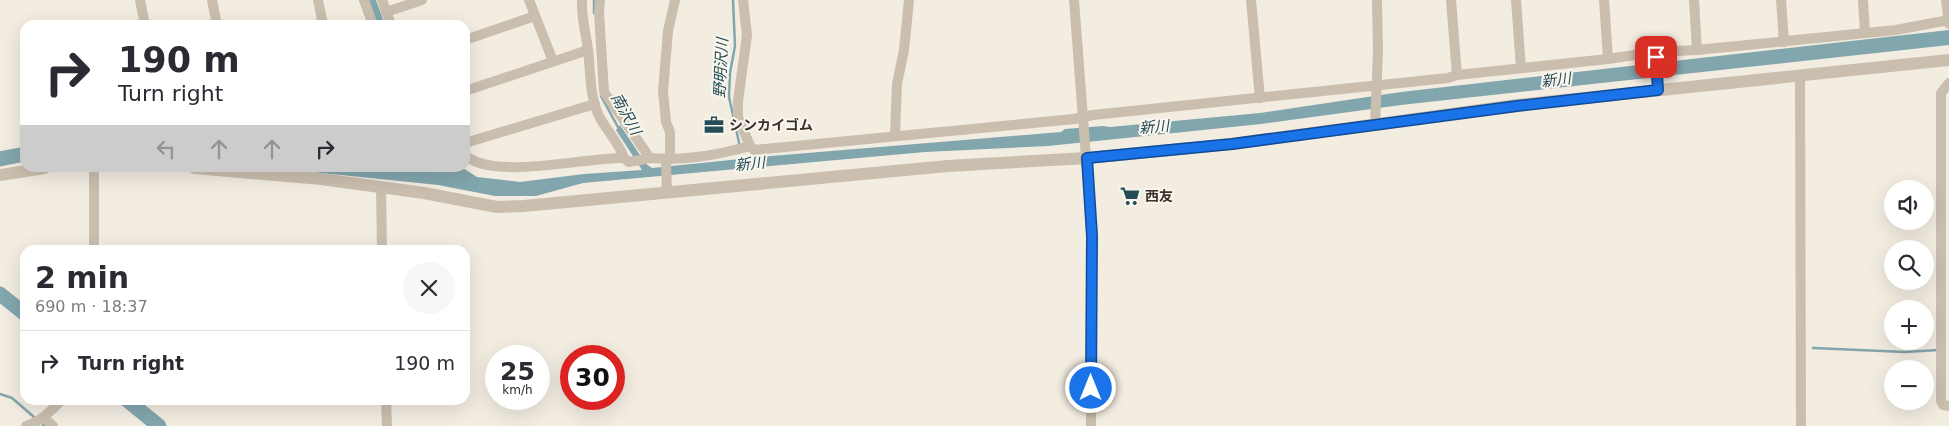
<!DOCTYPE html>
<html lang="en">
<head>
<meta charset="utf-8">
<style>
	:root { --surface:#fff; --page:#f7f7f7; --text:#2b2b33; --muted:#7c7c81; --line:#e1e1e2 }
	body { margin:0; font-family:"DejaVu Sans","Noto Sans JP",sans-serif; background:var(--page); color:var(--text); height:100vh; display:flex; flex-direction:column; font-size:19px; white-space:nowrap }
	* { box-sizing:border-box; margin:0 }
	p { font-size:16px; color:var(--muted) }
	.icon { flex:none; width:28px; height:28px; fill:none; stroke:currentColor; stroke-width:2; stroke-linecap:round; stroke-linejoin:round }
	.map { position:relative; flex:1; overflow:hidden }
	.sheet { position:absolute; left:20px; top:245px; width:450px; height:160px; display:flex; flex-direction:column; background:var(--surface); border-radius:15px; box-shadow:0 5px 20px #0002 }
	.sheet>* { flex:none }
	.banner { position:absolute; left:20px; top:20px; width:450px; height:152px; border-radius:15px; box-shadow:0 5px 20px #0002; background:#fff; color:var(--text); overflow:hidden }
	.controls { position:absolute; left:1884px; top:180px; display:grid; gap:10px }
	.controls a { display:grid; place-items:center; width:50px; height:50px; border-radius:50%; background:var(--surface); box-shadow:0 5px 20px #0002; font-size:25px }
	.speed { position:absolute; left:485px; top:345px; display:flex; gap:10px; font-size:25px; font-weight:700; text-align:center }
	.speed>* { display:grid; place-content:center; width:65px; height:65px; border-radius:50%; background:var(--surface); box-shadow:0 5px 20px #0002; line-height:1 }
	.speed small { font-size:12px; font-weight:400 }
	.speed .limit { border:8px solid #d22; background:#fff; color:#111 }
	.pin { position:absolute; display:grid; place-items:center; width:42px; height:42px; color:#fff; margin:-21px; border-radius:10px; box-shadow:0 2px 8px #0006 }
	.me { position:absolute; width:55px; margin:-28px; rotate:0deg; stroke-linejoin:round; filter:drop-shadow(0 0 4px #0008) }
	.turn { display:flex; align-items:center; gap:18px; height:105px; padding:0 15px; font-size:22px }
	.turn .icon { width:65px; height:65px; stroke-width:2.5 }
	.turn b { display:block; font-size:35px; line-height:42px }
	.lanes { display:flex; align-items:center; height:48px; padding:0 15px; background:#0003; justify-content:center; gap:25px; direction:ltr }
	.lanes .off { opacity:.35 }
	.round { display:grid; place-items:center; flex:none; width:52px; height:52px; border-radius:26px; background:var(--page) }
	.overview { display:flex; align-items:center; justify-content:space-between; height:85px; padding:0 15px }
	h1 { font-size:30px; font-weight:800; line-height:38px }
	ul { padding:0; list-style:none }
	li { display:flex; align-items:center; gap:15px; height:65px; padding:0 15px; border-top:1px solid var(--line) }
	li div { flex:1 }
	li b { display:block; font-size:19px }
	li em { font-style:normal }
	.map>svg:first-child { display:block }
	.water { fill:#82a6ad }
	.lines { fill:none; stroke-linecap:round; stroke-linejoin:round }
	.stream { stroke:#82a6ad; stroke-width:2.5 }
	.river { stroke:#82a6ad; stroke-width:15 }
	.minor { stroke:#cabeae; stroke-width:10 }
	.tertiary { stroke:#cabeae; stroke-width:12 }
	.route-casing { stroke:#114b97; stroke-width:12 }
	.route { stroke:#1a73e8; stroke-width:9 }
	.labels { text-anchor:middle; stroke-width:4; stroke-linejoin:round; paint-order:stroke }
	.poi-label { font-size:14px; font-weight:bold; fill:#39312b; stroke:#faf6ee; text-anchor:start }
	.water-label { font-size:15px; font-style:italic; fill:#234e58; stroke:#faf6ee }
</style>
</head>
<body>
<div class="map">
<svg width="1949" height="426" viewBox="0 0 1949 426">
	<rect width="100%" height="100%" fill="#f2ece1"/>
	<g class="water">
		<polygon points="366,0 376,0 385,25 375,25"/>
		<polygon points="1949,30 1949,45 1401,105 1261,124 1048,146 925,152 583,183 536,196 495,196 438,185 312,172 313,168 402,168 444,172 447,170 445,168 463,168 477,177 520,182 584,174 642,170 616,130 620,125 646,164 652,168 760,157 1061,132 1065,129 1103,126 1110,127 1260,113 1401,92"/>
	</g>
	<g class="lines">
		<g class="stream">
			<polyline points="594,0 594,13"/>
			<polyline points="733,0 735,46 730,73 729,97 740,147"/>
			<polyline points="601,96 619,129"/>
			<polyline points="1813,348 1905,352 1938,350"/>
			<polyline points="0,394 12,398 34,417"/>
			<polyline points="43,425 44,426"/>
		</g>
		<g class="river">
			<polyline points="0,159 25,154"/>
			<polyline points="0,294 25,314"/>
			<polyline points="127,400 159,426"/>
		</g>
		<g class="minor">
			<polyline points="140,0 145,25"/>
			<polyline points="212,0 217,25"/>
			<polyline points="318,0 323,25"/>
			<polyline points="364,0 373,25"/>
			<polyline points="382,0 391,25"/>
			<polyline points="529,0 553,61"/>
			<path d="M600,0L599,13L604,92L650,158C683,161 718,155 750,146"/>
			<polyline points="743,0 747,35 738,101 738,117 750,146 754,150 1074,119 1093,115 1448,78 1457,75 1608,59 1655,52 1697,50 1896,30 1949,20"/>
			<polyline points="1074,0 1092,236 1091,426"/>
			<polyline points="1251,0 1260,98"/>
			<polyline points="1451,0 1457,75"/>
			<polyline points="1516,0 1521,68"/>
			<polyline points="1604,0 1608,59"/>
			<polyline points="1694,0 1697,50"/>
			<polyline points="1781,0 1784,42"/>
			<polyline points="1863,0 1865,32"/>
			<polyline points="1946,0 1949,24"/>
			<polyline points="386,12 422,0"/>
			<polyline points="465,40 535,16"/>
			<polyline points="1655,52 1658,90"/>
			<polyline points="1800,76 1801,426"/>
			<polyline points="1949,83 1941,93 1941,401 1943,405 1949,406"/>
			<polyline points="465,91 588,50"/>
			<polyline points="1375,125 1378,51 1377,0"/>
			<polyline points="895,135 897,84 904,50 909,0"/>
			<polyline points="465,143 595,104"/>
			<path d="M465,155C493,181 586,157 624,158C619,143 608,132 600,118C589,97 591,73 588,50C586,33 581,17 582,0"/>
			<polyline points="624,158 629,162 650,158"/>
			<polyline points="94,168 94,250"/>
			<polyline points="381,187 382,250"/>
			<polyline points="667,193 666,164 670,155 670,132 666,122 663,91 668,31 675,0"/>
			<polyline points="386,400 387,426"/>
			<polyline points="44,418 53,426"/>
			<path d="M26,426C41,422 51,410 62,400"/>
		</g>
		<g class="tertiary">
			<polyline points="194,168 321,179 424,193 497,207 524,206 948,166 1087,158 1232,144 1517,105 1949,60"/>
			<polyline points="0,175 45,168"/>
		</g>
	</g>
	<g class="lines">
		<defs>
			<polyline id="route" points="1091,388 1092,236 1087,158 1232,144 1517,106 1658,90 1656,57"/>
		</defs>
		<use href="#route" class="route-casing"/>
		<use href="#route" class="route"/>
	</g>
	<defs>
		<symbol id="office-bare" viewBox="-9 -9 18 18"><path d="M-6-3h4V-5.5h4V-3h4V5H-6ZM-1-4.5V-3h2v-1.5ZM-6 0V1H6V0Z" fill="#234e58" stroke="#faf6ee" stroke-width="2.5" paint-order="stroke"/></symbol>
		<symbol id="supermarket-bare" viewBox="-9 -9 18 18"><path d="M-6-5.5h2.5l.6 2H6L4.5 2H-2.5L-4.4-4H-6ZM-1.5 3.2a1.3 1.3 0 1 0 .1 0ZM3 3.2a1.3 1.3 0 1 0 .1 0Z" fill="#234e58" stroke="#faf6ee" stroke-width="2.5" paint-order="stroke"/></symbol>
	</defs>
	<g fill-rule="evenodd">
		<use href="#office-bare" x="700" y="111" width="28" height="28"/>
		<use href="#supermarket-bare" x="1116" y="182" width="28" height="28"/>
	</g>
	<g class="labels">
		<g class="poi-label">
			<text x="729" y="130">シンカイゴム</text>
			<text x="1145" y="201">西友</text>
		</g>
		<g class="water-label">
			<text transform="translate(721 68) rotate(-87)" y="5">野明沢川</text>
			<text transform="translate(1556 80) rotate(-7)" y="5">新川</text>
			<text transform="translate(626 114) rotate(61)" y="5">南沢川</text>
			<text transform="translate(1154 127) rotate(-5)" y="5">新川</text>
			<text transform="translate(750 164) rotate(-6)" y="5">新川</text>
		</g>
	</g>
</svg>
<div class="controls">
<a><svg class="icon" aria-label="sound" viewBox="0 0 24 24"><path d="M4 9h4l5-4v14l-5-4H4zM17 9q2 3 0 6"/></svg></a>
<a><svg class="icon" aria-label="search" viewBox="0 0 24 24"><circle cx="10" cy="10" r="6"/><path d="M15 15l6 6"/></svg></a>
<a>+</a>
<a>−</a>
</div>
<div class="speed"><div>25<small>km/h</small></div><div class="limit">30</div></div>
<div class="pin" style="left:1656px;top:57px;background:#d93025"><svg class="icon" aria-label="arrive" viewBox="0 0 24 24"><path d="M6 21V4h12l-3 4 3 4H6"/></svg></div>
<svg class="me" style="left:1091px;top:388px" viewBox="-20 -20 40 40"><circle r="17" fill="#1a73e8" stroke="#fff" stroke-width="3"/><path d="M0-11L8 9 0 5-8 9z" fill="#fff"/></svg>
<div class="banner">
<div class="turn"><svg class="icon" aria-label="right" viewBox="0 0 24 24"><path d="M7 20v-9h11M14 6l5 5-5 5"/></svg><div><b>190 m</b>Turn right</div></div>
<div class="lanes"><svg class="icon off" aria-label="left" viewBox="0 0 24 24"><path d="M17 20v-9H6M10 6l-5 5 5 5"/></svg><svg class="icon off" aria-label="ahead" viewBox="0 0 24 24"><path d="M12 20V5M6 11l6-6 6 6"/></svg><svg class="icon off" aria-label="ahead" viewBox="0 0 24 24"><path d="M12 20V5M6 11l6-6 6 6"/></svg><svg class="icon" aria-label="right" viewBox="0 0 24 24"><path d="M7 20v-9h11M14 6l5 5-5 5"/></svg></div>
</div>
<section class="sheet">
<div class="overview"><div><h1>2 min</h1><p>690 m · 18:37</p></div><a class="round"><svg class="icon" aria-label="close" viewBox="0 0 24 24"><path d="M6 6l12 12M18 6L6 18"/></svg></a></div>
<ul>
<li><svg class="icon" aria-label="right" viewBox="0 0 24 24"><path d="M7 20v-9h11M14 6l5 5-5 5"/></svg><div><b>Turn right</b></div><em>190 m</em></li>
</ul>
</section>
</div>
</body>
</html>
